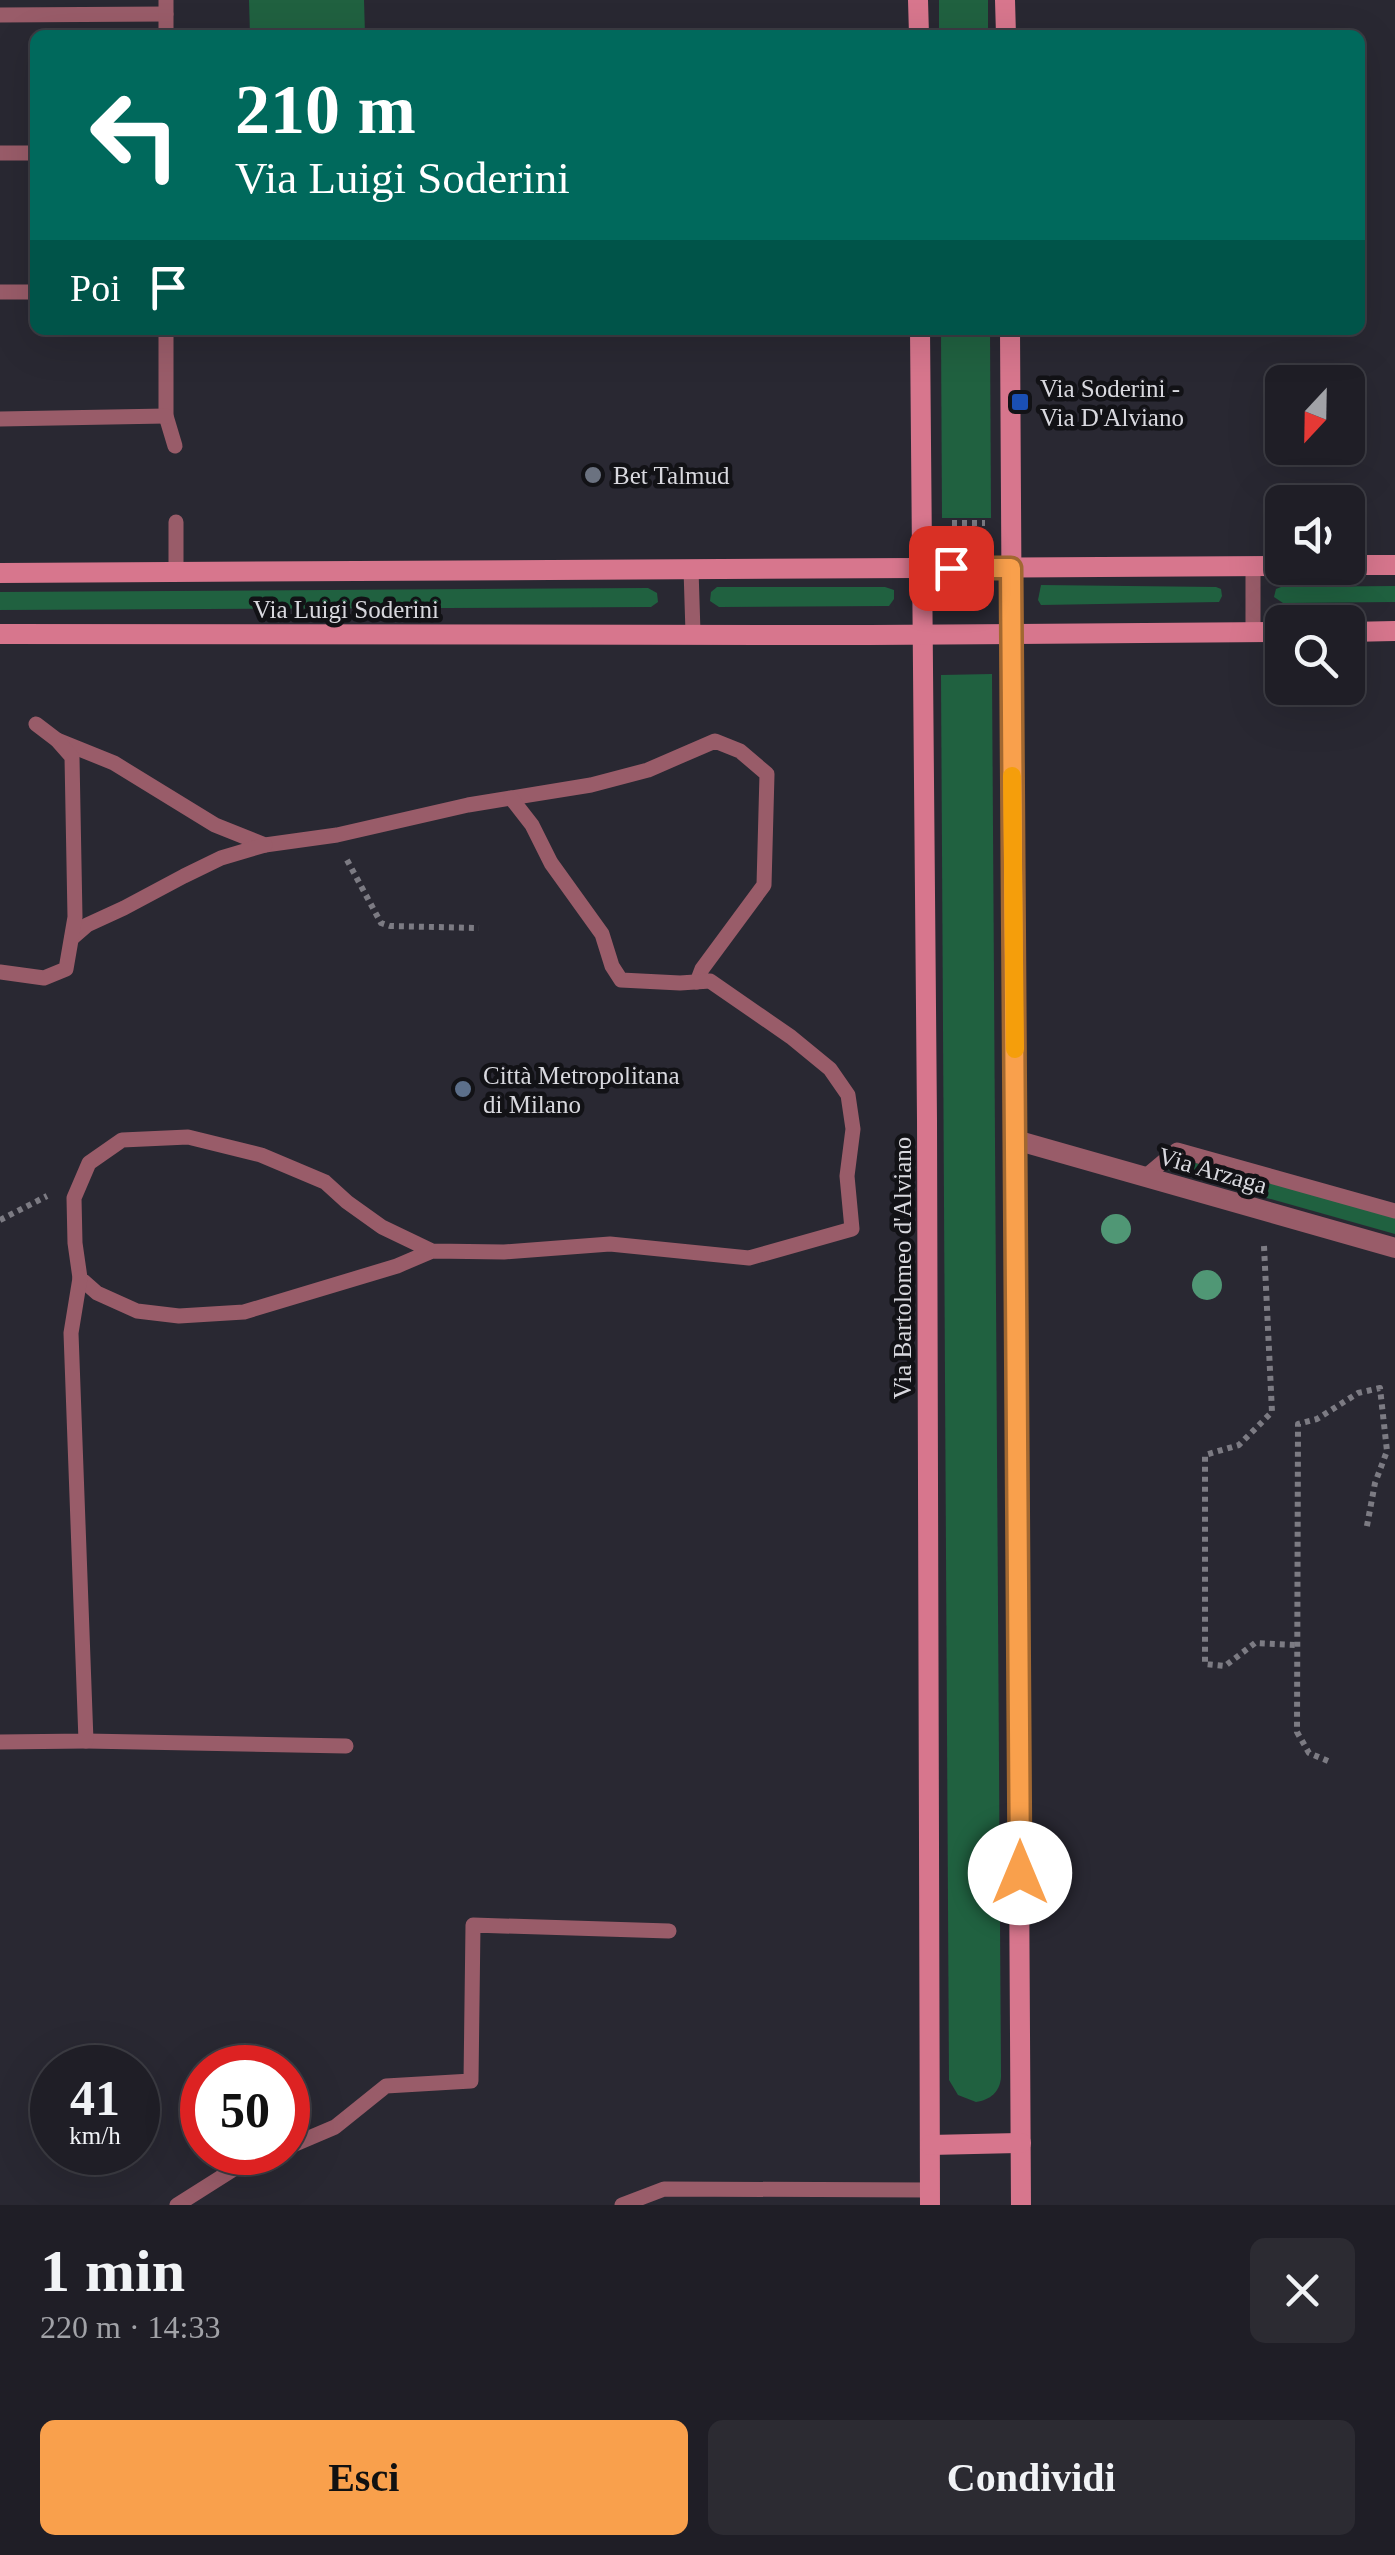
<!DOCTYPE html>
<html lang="it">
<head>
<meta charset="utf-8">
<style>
	:root { --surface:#1f1e26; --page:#2c2b32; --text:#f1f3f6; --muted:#a1a2a7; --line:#3c3c43; --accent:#f9a04c }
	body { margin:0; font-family:Georgia,serif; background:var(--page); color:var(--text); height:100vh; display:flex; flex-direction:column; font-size:38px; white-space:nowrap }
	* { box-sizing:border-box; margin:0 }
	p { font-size:32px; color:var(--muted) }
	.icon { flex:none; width:55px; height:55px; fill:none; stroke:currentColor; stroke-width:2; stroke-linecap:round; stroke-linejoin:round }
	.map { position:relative; height:2205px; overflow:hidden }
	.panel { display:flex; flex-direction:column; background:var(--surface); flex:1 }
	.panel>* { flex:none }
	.hud { position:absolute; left:30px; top:30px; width:1335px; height:305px; border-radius:15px; box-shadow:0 10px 40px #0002,0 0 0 2px var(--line); background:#00695c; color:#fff; overflow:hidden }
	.needle { width:65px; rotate:202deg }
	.tools { position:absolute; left:1265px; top:365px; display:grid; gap:20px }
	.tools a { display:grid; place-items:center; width:100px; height:100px; border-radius:15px; background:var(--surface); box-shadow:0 10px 40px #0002,0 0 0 2px var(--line); font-size:50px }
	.speed { position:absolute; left:30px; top:2045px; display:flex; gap:20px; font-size:50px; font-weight:700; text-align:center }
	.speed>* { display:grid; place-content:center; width:130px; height:130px; border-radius:50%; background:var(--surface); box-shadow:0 10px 40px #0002,0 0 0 2px var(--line); line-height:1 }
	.speed small { font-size:25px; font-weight:400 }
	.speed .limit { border:15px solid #d22; background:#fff; color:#111 }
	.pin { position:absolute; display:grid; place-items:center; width:85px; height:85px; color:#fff; margin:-42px; border-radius:20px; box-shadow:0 5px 15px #0006 }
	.me { position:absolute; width:110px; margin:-55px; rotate:0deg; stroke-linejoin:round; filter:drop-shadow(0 0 8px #0008) }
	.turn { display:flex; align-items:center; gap:35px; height:210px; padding:0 40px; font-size:45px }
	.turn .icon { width:130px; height:130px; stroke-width:2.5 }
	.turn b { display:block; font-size:70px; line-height:85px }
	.then { display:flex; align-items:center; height:95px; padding:0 40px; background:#0003; gap:20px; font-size:38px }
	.round { display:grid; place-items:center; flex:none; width:105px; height:105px; border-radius:15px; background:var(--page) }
	.head { display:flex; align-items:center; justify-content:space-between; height:170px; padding:0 40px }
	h1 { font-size:60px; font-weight:800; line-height:75px }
	.action { display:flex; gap:20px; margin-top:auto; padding:20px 40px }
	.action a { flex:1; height:115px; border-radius:15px; background:var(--accent); color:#111; font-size:40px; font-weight:800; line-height:115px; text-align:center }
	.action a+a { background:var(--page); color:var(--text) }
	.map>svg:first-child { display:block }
	.green { fill:#206140 }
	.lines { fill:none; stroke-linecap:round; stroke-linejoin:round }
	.path { stroke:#7c7b83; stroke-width:6; stroke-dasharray:5 5; stroke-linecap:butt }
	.lane { stroke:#995c69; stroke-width:15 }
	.street { stroke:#995c69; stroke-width:20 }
	.secondary { stroke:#d7768d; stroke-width:20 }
	.tree { fill:#509775 }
	.route-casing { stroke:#a26831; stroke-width:25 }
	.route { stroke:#f9a04c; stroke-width:18 }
	.slow { stroke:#f59e0b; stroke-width:18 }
	.transit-dot { fill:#1a4fb4; stroke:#121216; stroke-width:4 }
	.worship-dot { fill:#6b7280; stroke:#121216; stroke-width:4 }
	.service-dot { fill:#5c6f8a; stroke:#121216; stroke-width:4 }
	.labels { text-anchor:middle; stroke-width:9; stroke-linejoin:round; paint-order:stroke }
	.poi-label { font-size:25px; fill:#d8d8de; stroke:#121216; text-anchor:start }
	.street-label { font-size:25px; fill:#d8d8de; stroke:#121216 }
</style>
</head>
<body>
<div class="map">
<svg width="1395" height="2205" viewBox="0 0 1395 2205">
	<rect width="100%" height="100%" fill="#292832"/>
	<g class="green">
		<polygon points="249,0 364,0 365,35 250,35"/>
		<rect x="939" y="0" width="49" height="35"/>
		<polygon points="941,330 990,330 991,518 942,518"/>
		<polygon points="1041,585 1216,587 1221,589 1222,596 1219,602 1041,605 1038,600"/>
		<polygon points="1395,586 1395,602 1283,603 1274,597 1276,589 1281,587"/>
		<polygon points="717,587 885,587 894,590 894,599 889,606 719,607 710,601 711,592"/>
		<polygon points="648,588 657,593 658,602 651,607 0,610 0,592"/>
		<path d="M992,674L1001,2077C1000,2092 990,2100 976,2102L958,2095L949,2080L941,675Z"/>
		<polygon points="1181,1159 1395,1217 1395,1234 1164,1169 1161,1165"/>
	</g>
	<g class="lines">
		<g class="path">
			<polyline points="952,523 985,523"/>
			<polyline points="347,860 381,923 390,926 479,928"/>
			<polyline points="0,1220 47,1196"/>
			<polyline points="1264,1246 1272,1412 1239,1445 1205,1455 1205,1664 1225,1666 1255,1643 1297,1645"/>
			<polyline points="1328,1761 1309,1753 1297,1732 1298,1424 1317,1419 1358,1393 1380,1388 1387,1451 1375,1483 1366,1531"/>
		</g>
		<g class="lane">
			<polyline points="0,15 166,14"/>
			<polyline points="166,35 166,0"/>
			<polyline points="0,153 35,153"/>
			<polyline points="0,292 35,292"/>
			<polyline points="166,330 166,416 175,446"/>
			<polyline points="0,419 166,416"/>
			<polyline points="176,522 176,571"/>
			<polyline points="1253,567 1253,632"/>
			<polyline points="691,569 693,633"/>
			<polyline points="57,740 114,763 215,825 265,845 337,835 468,805 591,785 648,770 715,741 740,751 767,774 764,885 702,969 697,982"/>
			<polyline points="72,938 87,925 124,908 184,876 221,858 265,845"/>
			<polyline points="0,972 44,978 66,969 75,917 72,757 57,740 36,724"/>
			<polyline points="1146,1176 1177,1150 1395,1211"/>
			<polyline points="432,1251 397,1266 244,1312 179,1316 137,1311 97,1293 80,1278 75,1243 74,1198 89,1163 122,1140 188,1137 261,1155 325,1182 347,1202 382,1227 432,1251 504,1252 610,1244 749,1258 852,1229 847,1176 853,1129 848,1095 830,1069 791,1037 710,981 680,983 621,980 612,966 602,934 551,863 532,825 511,798"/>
			<polyline points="86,1741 346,1746"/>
			<polyline points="0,1742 86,1741 71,1333 80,1278"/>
			<polyline points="288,2147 335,2127 386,2086 471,2081 473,1925 669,1931"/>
			<polyline points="177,2205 234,2169 274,2152"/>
			<polyline points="622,2205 664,2189 930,2190"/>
		</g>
		<polyline class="street" points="1016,1140 1395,1248"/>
		<g class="secondary">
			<polyline points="918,0 919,35"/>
			<polyline points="1005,0 1006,35"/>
			<polyline points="920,330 927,1120 930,2205"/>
			<polyline points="1010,330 1021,2205"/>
			<polyline points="1348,565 1395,565"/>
			<polyline points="0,573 1282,566"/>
			<polyline points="1348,632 1395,631"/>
			<polyline points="0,634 870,635 1282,632"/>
			<polyline points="930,2145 1021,2143"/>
		</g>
	</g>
	<g class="tree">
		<circle cx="1116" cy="1229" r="15"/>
		<circle cx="1207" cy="1285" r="15"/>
	</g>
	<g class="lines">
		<defs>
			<polyline id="route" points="951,568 1011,568 1020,1873"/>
		</defs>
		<use href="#route" class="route-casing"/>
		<use href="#route" class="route"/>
		<polyline class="slow" points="1012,776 1015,1049"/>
	</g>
	<rect class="transit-dot" x="1010" y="392" width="20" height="20" rx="5"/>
	<circle class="worship-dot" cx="593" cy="475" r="10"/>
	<circle class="service-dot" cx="463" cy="1089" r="10"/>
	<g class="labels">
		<g class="poi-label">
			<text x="1040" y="397">Via Soderini -<tspan x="1040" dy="29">Via D'Alviano</tspan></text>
			<text x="613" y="484">Bet Talmud</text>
			<text x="483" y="1084">Città Metropolitana<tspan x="483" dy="29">di Milano</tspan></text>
		</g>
		<g class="street-label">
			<text x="346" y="618">Via Luigi Soderini</text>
			<text transform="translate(1213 1170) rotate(16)" y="9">Via Arzaga</text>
			<text transform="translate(902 1268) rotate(-90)" y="9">Via Bartolomeo d'Alviano</text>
		</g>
	</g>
</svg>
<div class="tools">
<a><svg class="needle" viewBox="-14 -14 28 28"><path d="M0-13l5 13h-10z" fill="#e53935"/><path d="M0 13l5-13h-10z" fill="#a1a2a7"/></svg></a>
<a><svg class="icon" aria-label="sound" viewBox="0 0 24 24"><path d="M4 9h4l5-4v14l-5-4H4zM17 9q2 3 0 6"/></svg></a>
<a><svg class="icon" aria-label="search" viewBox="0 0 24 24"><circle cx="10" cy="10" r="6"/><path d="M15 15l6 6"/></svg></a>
</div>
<div class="speed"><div>41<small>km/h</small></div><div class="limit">50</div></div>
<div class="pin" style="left:951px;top:568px;background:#d93025"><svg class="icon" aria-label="arrive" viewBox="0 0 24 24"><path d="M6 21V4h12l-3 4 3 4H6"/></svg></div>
<svg class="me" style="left:1020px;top:1873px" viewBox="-20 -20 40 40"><circle r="19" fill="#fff"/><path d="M0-13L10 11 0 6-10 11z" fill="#f9a04c"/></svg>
<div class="hud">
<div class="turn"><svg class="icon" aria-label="left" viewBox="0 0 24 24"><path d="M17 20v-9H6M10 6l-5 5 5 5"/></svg><div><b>210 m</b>Via Luigi Soderini</div></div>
<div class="then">Poi<svg class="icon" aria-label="arrive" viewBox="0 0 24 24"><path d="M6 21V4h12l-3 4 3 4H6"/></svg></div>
</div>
</div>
<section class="panel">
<div class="head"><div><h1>1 min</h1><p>220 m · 14:33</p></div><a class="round"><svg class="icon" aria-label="close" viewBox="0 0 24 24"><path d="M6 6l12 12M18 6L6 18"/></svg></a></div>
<div class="action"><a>Esci</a><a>Condividi</a></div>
</section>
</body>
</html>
